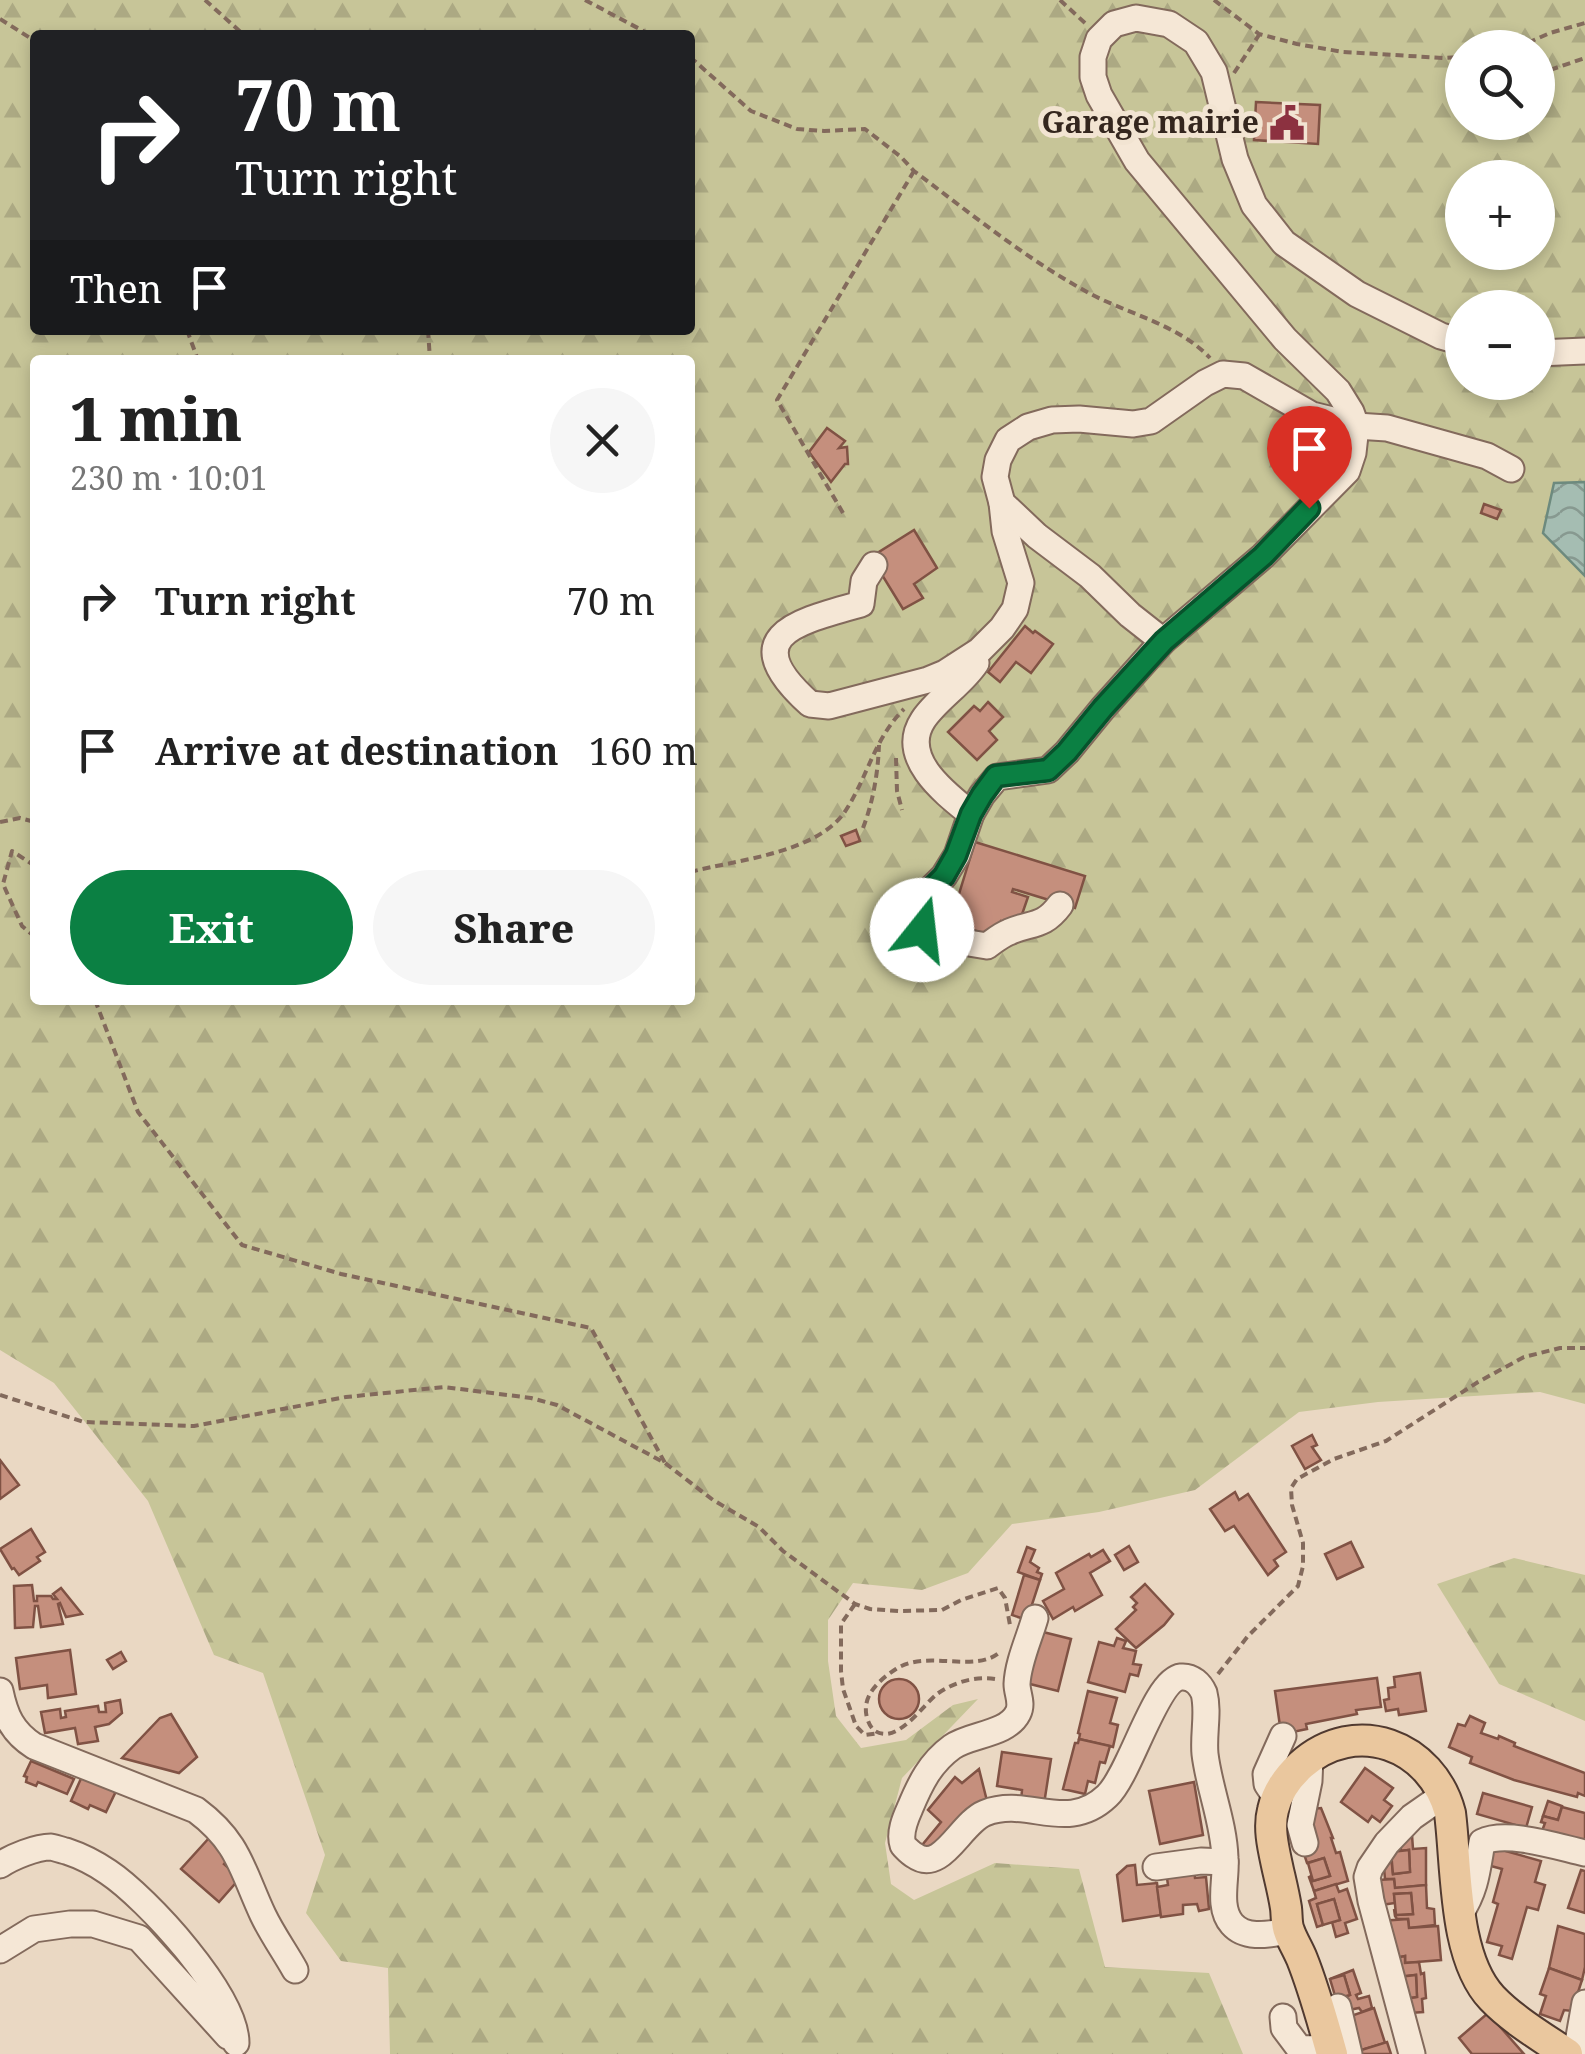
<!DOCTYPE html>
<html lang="en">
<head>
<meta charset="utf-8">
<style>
	:root { --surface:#fff; --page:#f6f6f6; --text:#222; --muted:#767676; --accent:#0b8043 }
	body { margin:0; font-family:"Noto Serif",serif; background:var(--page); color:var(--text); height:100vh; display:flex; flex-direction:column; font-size:38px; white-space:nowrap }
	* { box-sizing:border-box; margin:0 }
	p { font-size:32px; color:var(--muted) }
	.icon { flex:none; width:55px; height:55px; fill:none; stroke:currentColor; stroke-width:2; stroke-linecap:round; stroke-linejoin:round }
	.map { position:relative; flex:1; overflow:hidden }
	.side { position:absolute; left:30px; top:355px; width:665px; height:650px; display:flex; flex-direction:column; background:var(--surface); border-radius:10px; box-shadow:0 5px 15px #0003 }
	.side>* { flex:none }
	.guide { position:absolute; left:30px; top:30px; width:665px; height:305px; border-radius:10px; box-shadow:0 5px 15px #0003; background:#202124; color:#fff; overflow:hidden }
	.tools { position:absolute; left:1445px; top:30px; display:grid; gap:20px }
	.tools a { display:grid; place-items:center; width:110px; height:110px; border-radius:50%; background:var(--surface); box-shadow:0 5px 15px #0003; font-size:50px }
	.pin { position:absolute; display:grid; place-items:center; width:85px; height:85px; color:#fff; margin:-102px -42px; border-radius:50% 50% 50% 0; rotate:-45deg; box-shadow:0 0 10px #0007 }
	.pin .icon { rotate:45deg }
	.me { position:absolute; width:110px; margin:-55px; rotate:16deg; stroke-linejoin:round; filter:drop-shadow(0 0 8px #0008) }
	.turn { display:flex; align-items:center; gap:35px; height:210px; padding:0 40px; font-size:45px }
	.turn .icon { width:130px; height:130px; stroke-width:2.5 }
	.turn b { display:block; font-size:70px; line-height:85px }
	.then { display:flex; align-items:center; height:95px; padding:0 40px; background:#0003; gap:20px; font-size:38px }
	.round { display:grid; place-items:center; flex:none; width:105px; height:105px; border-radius:52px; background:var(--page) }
	.summary { display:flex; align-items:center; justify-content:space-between; height:170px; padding:0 40px }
	h1 { font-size:60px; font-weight:800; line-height:75px }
	.button { display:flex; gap:20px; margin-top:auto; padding:20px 40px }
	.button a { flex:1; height:115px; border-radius:60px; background:var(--accent); color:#fff; font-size:40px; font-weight:800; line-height:115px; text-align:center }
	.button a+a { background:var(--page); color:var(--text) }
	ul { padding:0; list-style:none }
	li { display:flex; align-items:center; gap:30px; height:150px; padding:0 40px }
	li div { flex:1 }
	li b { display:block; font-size:38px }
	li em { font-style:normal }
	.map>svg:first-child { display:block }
	.forest { fill:url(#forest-firs); fill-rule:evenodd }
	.water { fill:url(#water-waves); stroke:#6d8a7e; stroke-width:2.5 }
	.building { fill:#c58f7d; stroke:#805244; stroke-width:2.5 }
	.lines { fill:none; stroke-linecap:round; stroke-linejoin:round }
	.minor-casing { stroke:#836a5c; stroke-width:29 }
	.major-casing { stroke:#513a30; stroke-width:34 }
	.path { stroke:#836a5c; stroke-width:4; stroke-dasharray:8 5; stroke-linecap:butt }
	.minor { stroke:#f5e7d6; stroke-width:25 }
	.major { stroke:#eac79e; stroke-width:30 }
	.route-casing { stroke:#07532c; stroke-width:25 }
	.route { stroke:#0b8043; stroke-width:18 }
	.labels { text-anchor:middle; stroke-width:10; stroke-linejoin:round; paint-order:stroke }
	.poi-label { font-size:30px; font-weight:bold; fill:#34261e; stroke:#f2e4d2; text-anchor:end }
</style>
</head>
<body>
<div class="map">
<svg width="1585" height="2054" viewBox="0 0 1585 2054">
	<defs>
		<pattern id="forest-firs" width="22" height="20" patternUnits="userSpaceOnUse" patternTransform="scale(2.5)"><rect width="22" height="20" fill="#c7c598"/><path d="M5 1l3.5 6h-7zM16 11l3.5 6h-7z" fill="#aca983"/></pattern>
		<pattern id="water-waves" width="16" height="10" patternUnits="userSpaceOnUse" patternTransform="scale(2.5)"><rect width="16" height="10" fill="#a5bdb2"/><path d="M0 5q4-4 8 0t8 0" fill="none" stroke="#879990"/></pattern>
	</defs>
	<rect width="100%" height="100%" fill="#ead8c3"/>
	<g class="forest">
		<path d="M0,0H1585V1404L1540,1392L1378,1402L1299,1412L1195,1490L1099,1512L1012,1524L968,1573L922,1590L853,1583L828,1620V1661L836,1716L861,1748L906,1740L953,1705L978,1699L902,1778L885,1843L891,1884L914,1900L995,1863L1079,1869L1105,1967L1209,1973L1243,2054H390L388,1968L341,1961L306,1913L325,1855L263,1673L214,1655L148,1501L54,1383L0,1350ZM35,35H690V330H35ZM1462,48H1538V122H1462ZM1462,178H1538V252H1462ZM1462,308H1538V382H1462ZM35,360H690V1000H35Z"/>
		<polygon points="1514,1558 1585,1575 1585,1721 1499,1684 1437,1584"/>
	</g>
	<polygon class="water" points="1585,482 1585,576 1543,533 1554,483"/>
	<g class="building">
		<polygon points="1256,102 1320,105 1318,144 1254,140"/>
		<polygon points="827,428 845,441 839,448 847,447 848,464 845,464 831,482 809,452"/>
		<polygon points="1484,504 1501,510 1497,519 1481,513"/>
		<polygon points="914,530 937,568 914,584 923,598 903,609 871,557"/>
		<polygon points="1025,626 1033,633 1035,631 1053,644 1031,673 1016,662 1000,682 988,672"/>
		<polygon points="988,702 1003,717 989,731 997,740 977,760 948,732 974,706 980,711"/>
		<polygon points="856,830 860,841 846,846 841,836"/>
		<polygon points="975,842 1085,876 1075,908 1013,889 1012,892 1028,897 1018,926 1001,921 996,937 953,924 958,908 955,907"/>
		<polygon points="1312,1435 1317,1445 1312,1447 1321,1460 1305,1469 1292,1446"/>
		<polygon points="0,1460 19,1485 0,1499"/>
		<polygon points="1235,1492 1239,1500 1248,1494 1286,1552 1274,1560 1278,1566 1268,1575 1234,1526 1225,1531 1210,1509"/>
		<polygon points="31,1529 45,1552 37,1557 40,1561 19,1575 14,1568 12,1569 0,1549"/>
		<polygon points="1351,1542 1363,1567 1337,1579 1325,1554"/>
		<polygon points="1129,1546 1138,1562 1124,1570 1115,1555"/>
		<polygon points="1027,1547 1035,1550 1030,1562 1039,1568 1037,1572 1042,1574 1040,1580 1018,1572"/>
		<polygon points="1103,1550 1110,1561 1090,1573 1102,1595 1075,1611 1073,1607 1053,1619 1043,1601 1064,1589 1056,1573 1089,1554 1091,1557"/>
		<polygon points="1024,1575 1040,1580 1027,1620 1012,1615"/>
		<polygon points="1145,1584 1173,1614 1164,1625 1136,1648 1116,1629 1136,1610 1133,1607 1137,1603 1131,1597"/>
		<polygon points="32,1585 34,1601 37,1601 37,1596 51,1596 53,1599 57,1599 53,1594 61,1588 82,1614 66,1617 60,1603 58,1604 63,1624 41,1627 38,1606 35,1606 33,1627 15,1628 14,1586"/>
		<polygon points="1035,1630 1071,1639 1058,1691 1022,1682"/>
		<polygon points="1117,1638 1126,1641 1123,1648 1136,1651 1133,1664 1141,1665 1138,1676 1130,1674 1125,1692 1088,1682 1099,1642 1114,1646"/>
		<polygon points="70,1650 76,1694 48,1698 47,1685 20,1689 16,1658"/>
		<polygon points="121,1652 126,1661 113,1669 107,1660"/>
		<polygon points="1420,1673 1426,1711 1399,1715 1398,1709 1386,1711 1384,1700 1389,1699 1388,1688 1395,1687 1394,1677"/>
		<polygon points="1377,1678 1381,1707 1356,1710 1357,1714 1306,1724 1307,1729 1288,1733 1280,1726 1275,1691"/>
		<circle cx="899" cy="1699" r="20"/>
		<polygon points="1088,1691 1117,1698 1110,1723 1118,1725 1113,1747 1079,1739 1080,1734 1078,1733"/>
		<polygon points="120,1700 122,1713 109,1724 95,1727 98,1741 78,1744 75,1728 45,1733 41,1712 60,1709 61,1718 66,1717 65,1711 98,1706 99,1712 106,1712 105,1703"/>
		<polygon points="171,1714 197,1757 179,1773 122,1758 160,1718"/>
		<polygon points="1470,1716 1485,1723 1481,1733 1498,1739 1499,1736 1515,1743 1514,1746 1585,1773 1585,1796 1578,1793 1577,1797 1514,1780 1470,1763 1472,1757 1449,1747 1458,1724 1465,1726"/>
		<polygon points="1079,1739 1110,1746 1105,1763 1100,1762 1095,1783 1088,1781 1085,1794 1063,1789 1075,1743 1078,1743"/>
		<polygon points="1002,1752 1051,1759 1044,1804 1021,1801 1022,1790 997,1786"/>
		<polygon points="31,1761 74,1779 67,1794 38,1782 36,1786 26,1782 27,1777 24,1776"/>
		<polygon points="1365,1768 1393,1788 1384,1800 1392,1806 1380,1822 1372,1816 1368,1822 1341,1802"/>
		<polygon points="979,1769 988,1805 927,1854 918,1850 941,1822 928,1810 955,1777 962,1783"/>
		<polygon points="83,1774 117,1789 106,1812 90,1805 88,1809 71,1801"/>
		<polygon points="1194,1782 1203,1835 1160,1844 1149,1791"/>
		<polygon points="1483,1793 1532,1807 1526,1828 1477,1814"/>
		<polygon points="1548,1801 1562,1806 1558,1820 1543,1816"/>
		<polygon points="1562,1807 1585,1813 1585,1848 1542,1831 1545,1823 1541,1822 1543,1816 1558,1820"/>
		<polygon points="1321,1808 1333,1838 1331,1838 1336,1853 1340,1852 1348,1881 1314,1891 1309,1877 1311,1876 1313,1881 1330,1876 1324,1858 1307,1863 1302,1848 1312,1809"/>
		<polygon points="1412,1835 1413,1849 1426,1848 1426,1885 1395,1888 1394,1879 1385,1879 1383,1856 1391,1855 1393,1874 1410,1872 1409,1850 1401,1851 1400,1837"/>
		<polygon points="209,1838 228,1859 224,1864 240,1878 219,1902 181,1869"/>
		<polygon points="1495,1848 1541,1861 1535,1882 1545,1885 1538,1910 1527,1907 1512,1959 1499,1955 1502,1946 1487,1942 1498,1904 1493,1902 1502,1869 1487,1865"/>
		<polygon points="1409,1850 1410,1872 1393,1874 1391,1852"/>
		<polygon points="1324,1858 1330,1876 1313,1881 1308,1863"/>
		<polygon points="1135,1865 1137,1885 1157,1883 1161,1915 1123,1921 1117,1875 1127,1866"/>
		<polygon points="1194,1869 1195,1878 1206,1877 1209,1909 1199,1911 1197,1904 1183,1905 1183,1914 1161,1917 1157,1887 1168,1885 1167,1878 1156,1880 1155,1871"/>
		<polygon points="1581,1870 1585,1871 1585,1913 1568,1908"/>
		<polygon points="1394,1879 1395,1888 1426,1885 1427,1908 1434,1909 1435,1925 1409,1928 1408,1919 1397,1919 1395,1916 1394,1909 1396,1915 1413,1914 1411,1893 1394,1894 1395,1903 1381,1905 1378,1880"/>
		<polygon points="1336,1884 1339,1892 1347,1889 1357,1919 1345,1923 1348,1933 1336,1937 1332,1922 1340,1920 1334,1899 1317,1904 1323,1925 1317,1927 1309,1901 1316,1898 1314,1891"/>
		<polygon points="1411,1893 1413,1914 1396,1915 1394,1894"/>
		<polygon points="1334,1899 1340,1920 1323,1925 1317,1904"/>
		<polygon points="1408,1919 1409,1928 1438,1926 1441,1960 1405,1963 1405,1956 1391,1959 1380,1921"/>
		<polygon points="1558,1926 1585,1934 1585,1967 1582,1980 1549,1968"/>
		<polygon points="1405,1956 1405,1963 1419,1962 1421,1974 1424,1973 1426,1998 1422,1999 1423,2012 1410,2013 1409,1998 1417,1997 1416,1975 1398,1977 1391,1959"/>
		<polygon points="1549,1968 1582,1980 1572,2011 1564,2010 1560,2021 1540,2014 1546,1996 1540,1994"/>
		<polygon points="1353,1970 1361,1993 1356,1995 1358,1999 1369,1996 1372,2008 1362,2012 1359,2008 1349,2010 1344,1997 1350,1995 1344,1975 1330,1979"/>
		<polygon points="1344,1975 1350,1995 1336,1999 1330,1979"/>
		<polygon points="1416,1975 1417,1997 1400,1999 1398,1977"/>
		<polygon points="1374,2008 1385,2043 1358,2051 1348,2017"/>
		<polygon points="1488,2013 1524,2054 1472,2054 1459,2038"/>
		<polygon points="1387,2042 1391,2054 1359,2054 1358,2051"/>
	</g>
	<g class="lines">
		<defs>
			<g id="minor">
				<polyline points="1538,353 1585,351"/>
				<path d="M874,565L864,581L861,604C796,622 734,636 810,704L829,706L928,680L945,673L979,651L1002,628L1015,609L1021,583L1005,531L1002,503"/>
				<polyline points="1163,641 1130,615 1090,576 1037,536 1002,503 995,477 998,460 1008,440 1028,427 1052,420 1079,419 1133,424 1151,421 1205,383 1223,374 1244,376 1312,415 1356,426 1387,428 1487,456 1511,469"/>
				<path d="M971,814C946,794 898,758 923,720C936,700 962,684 976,663"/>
				<path d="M1060,905C1043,928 1031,922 1009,932C1001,935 994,941 987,946L932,937L922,930L920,909L929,891L944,876L957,855L971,814L982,795L997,777L1048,770L1067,752L1103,708L1163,641L1263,556L1347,471L1353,453L1356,426L1351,412L1338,391L1285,339L1137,161L1099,95L1093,77V57L1099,39L1114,24L1136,18L1169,24L1196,42L1214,72L1235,159L1254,205L1284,243L1357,294L1441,336L1462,342"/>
				<path d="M1035,1618C1029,1639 1018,1662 1017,1684C1017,1694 1023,1703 1018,1713C1007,1735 970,1734 952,1747C930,1763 920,1784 910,1808C905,1819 899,1833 903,1845C904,1847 912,1854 914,1855C942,1875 960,1823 985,1813C1028,1796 1067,1834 1107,1796C1130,1775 1155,1680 1181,1677C1192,1676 1200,1684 1204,1693C1209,1712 1203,1734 1205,1754C1209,1788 1224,1823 1225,1858C1227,1878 1217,1907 1232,1924C1246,1940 1270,1934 1289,1931"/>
				<path d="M0,1691C5,1715 12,1732 34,1746L196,1810C239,1842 242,1870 263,1915C272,1934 285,1952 295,1970"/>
				<polyline points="1277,1799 1267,1784 1266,1774 1283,1736"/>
				<polyline points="1305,1843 1300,1825 1309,1781 1310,1757"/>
				<path d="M0,1865C12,1857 36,1847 51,1847C53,1847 64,1851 66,1851C81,1856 95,1863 108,1872C147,1898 236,1995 236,2043"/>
				<polyline points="1156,1867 1201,1861 1225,1862"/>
				<path d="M1460,1914C1476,1889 1477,1871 1482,1842C1507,1830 1558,1847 1585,1853"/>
				<polyline points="0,1950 34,1929 70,1924 93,1924 139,1938 228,2036"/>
				<polyline points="1338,2007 1349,2054"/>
				<polyline points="1283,2017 1284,2028 1299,2048 1309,2049 1329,2047"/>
				<polyline points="1412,2054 1371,1901 1367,1877 1370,1868 1387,1843 1412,1817 1445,1794"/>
				<polyline points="1576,2054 1585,2003"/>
			</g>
			<path id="major" d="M1332,2054C1323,2022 1314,1989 1302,1959C1298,1949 1292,1940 1289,1931C1286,1924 1287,1915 1286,1908C1284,1895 1281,1883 1278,1870C1274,1851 1268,1829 1273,1810C1277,1792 1288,1777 1301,1765C1356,1716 1432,1745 1450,1813C1457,1867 1453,1957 1492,1998C1513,2020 1542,2037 1567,2054"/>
		</defs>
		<use href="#minor" class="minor-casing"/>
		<use href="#major" class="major-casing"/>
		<g class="path">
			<polyline points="205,0 244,35"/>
			<polyline points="585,0 651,35"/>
			<polyline points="1060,0 1086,24"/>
			<polyline points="1214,0 1259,34 1297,44 1343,52 1444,58 1462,57"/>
			<polyline points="0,19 35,41"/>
			<polyline points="1516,48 1550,33 1585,23"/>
			<path d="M690,57L751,111L797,129L824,131L865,129L901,157L914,171C970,213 1025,258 1087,292C1127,314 1178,324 1210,358"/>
			<polyline points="1234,73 1259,35"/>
			<polyline points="1538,74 1585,58"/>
			<polyline points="1454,99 1462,97"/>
			<polyline points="187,330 198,360"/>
			<polyline points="428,330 430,360"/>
			<polyline points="843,513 777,400 914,171"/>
			<polyline points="896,758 897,791 902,810"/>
			<polyline points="0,822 20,818 35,822"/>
			<path d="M863,828C873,802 878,773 879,745"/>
			<polyline points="35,866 12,851 3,884 22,926 35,937"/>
			<path d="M690,872C736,860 819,853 846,810C868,776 874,739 904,709"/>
			<polyline points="95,1000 138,1112 242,1245 341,1274 591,1328 665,1463"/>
			<polyline points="0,1395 84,1422 194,1426 346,1397 444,1387 531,1398 557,1405 665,1463 713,1500 759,1527 783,1551 855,1604 870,1609 899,1611 942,1610 961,1600 998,1588 1005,1598 1010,1625"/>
			<polyline points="855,1604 841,1624 841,1671 843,1689 849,1706 856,1726 865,1735 880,1733"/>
			<polyline points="1218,1674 1248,1636 1298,1586 1303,1566 1303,1543 1292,1505 1291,1488 1297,1479 1334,1459 1386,1441 1478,1382 1524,1357 1560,1348 1585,1348"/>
			<path d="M995,1679C975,1676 954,1682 937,1694C923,1705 897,1745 875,1731C871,1728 869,1724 867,1718C861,1696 879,1680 896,1669C927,1649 975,1674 1000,1652"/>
		</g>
		<use href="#minor" class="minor"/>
		<use href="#major" class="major"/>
	</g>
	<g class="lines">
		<defs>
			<polyline id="route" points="922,930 920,909 929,891 944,876 956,855 971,814 982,795 996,776 1048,770 1067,752 1103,708 1164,641 1263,556 1309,508"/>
		</defs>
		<use href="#route" class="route-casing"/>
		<use href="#route" class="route"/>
	</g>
	<defs>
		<symbol id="civic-bare" viewBox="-9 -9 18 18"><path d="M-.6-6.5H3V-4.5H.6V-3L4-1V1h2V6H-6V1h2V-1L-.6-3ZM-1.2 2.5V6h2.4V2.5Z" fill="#8c3140" stroke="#f2e4d2" stroke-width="2.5" paint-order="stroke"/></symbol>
	</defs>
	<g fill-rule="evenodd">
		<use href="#civic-bare" x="1262" y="98" width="50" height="50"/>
	</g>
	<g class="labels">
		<g class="poi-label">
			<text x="1259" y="133">Garage mairie</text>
		</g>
	</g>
</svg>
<div class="tools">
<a><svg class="icon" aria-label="search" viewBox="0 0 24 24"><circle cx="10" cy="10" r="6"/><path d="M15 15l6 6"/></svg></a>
<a>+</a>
<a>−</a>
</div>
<div class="pin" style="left:1309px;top:508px;background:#d93025"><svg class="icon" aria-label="arrive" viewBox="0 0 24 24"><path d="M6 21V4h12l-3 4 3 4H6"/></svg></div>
<svg class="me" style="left:922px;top:930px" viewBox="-20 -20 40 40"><circle r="19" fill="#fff"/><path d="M0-13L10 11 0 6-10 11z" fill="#0b8043"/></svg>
<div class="guide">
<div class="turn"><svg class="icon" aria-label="right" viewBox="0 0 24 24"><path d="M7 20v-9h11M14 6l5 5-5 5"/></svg><div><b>70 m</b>Turn right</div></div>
<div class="then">Then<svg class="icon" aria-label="arrive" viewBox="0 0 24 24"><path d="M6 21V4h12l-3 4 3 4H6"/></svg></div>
</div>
<section class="side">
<div class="summary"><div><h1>1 min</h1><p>230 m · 10:01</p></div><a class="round"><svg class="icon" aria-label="close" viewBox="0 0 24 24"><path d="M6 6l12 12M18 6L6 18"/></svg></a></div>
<ul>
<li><svg class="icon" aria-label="right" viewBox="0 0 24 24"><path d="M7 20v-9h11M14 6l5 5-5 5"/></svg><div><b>Turn right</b></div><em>70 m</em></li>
<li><svg class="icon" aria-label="arrive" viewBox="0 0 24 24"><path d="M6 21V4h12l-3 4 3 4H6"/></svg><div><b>Arrive at destination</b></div><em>160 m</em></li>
</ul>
<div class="button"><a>Exit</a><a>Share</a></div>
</section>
</div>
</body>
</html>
